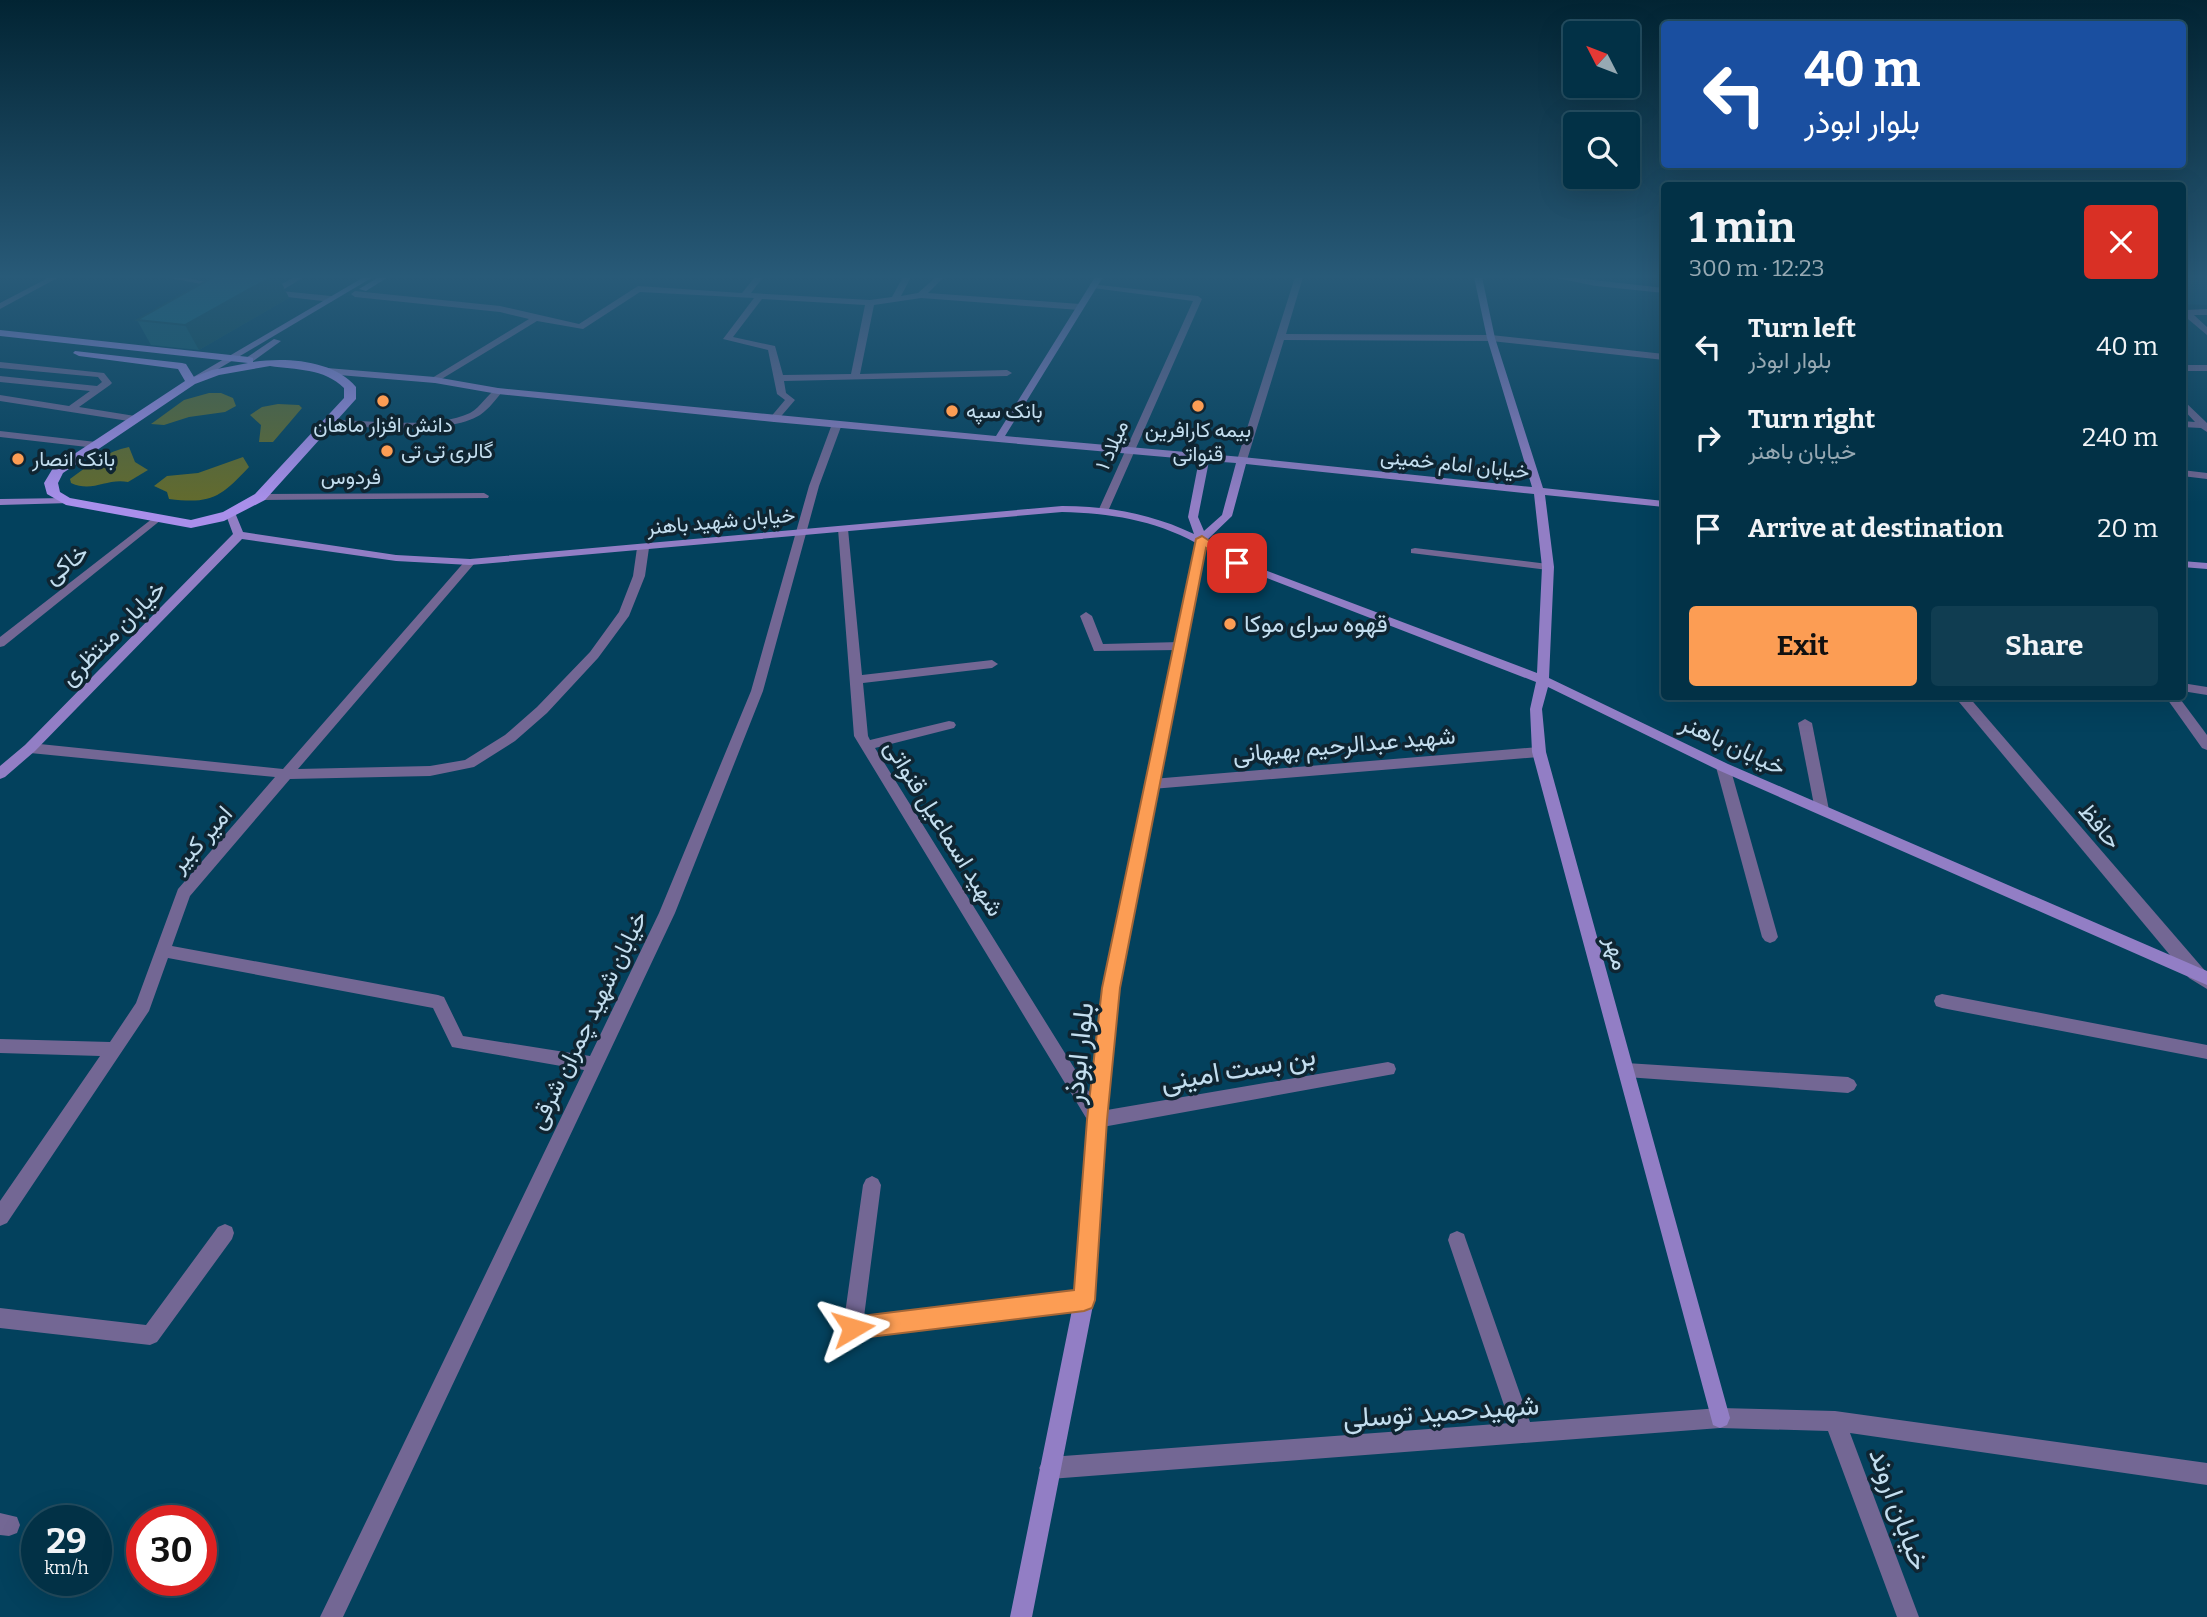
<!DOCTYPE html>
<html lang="en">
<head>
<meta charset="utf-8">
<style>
	:root { --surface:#023146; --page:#103d51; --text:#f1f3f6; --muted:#96a9b3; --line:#234c5f; --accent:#fc9d54 }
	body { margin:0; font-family:Bitter,Vazirmatn,serif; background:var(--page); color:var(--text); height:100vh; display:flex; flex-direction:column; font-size:26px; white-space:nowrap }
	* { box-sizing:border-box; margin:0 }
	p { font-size:23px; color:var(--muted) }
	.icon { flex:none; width:38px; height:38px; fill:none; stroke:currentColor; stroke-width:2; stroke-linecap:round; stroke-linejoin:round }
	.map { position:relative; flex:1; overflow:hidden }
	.sheet { position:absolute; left:1661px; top:182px; width:525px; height:518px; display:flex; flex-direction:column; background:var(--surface); border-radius:7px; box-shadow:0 7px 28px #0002,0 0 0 2px var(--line) }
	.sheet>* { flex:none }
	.banner { position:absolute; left:1661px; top:21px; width:525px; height:147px; border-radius:7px; box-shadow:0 7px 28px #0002,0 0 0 2px var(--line); background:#1a4fa0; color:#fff; overflow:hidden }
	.needle { width:46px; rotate:312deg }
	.controls { position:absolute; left:1563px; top:21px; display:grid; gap:14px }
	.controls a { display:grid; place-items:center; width:77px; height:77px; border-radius:7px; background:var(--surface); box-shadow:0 7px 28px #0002,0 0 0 2px var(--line); font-size:35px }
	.speed { position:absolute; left:21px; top:1505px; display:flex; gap:14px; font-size:35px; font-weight:700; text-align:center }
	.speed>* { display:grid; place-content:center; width:91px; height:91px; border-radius:50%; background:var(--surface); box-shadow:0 7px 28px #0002,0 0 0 2px var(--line); line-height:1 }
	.speed small { font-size:18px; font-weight:400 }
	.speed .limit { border:10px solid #d22; background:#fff; color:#111 }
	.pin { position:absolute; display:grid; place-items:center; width:60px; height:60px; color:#fff; margin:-30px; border-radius:14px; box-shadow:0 4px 10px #0006 }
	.me { position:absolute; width:77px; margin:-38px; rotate:83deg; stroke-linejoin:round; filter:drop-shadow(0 0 5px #0008) }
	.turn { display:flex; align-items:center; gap:24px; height:147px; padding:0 28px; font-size:32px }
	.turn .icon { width:91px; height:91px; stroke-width:2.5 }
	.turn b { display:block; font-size:49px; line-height:60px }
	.round { display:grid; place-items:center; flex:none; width:74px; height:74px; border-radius:7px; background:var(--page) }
	.head { display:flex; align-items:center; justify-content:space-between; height:119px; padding:0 28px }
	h1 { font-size:42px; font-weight:700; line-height:52px }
	.primary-button { display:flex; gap:14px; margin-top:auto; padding:14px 28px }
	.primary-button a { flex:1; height:80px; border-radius:7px; background:var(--accent); color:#111; font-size:28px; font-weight:700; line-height:80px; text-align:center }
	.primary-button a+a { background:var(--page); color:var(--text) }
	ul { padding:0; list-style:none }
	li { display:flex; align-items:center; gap:21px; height:91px; padding:0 28px }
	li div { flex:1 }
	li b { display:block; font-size:26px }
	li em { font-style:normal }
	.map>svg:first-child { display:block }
	.built { fill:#044d6e }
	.green { fill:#636b2d }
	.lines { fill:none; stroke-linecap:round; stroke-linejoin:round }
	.lane { fill:#736794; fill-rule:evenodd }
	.street { fill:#736794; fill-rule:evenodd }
	.secondary { fill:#927ec5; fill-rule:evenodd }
	.primary { fill:#a98feb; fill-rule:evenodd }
	.wall { fill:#135968 }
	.shaded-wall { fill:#0f4955 }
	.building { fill:#166879; stroke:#0f4955; stroke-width:2 }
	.route { fill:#fc9d54; stroke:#a46637; stroke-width:2 }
	.poi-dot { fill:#fc9d54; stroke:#0f2532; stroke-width:2.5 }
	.labels { text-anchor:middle; stroke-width:7; stroke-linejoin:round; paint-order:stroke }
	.far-poi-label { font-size:21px; fill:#c3deef; stroke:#0f2532; text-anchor:start }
	.far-street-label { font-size:21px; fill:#c3deef; stroke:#0f2532 }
	.street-label { font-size:24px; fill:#c3deef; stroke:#0f2532 }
	.poi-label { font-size:24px; fill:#c3deef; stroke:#0f2532; text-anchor:start }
	.near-street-label { font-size:28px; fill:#c3deef; stroke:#0f2532 }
</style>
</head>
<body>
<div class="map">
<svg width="2207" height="1617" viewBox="0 0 2207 1617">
	<rect width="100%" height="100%" fill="#03415d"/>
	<polygon class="built" points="2182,277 2207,277 2207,305 2182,304"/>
	<g class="green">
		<polygon points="209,393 221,393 233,398 236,406 225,412 189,417 164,425 151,424 184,400"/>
		<polygon points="278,404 299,405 302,408 273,442 259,442 261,425 250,415 262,407"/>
		<path d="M129,447L135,462L148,470L128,482C106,478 93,493 71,483L70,479C88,466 107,451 129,447Z"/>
		<path d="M243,457L249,467C220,498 211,504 169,499L167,492L154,486L167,476L198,473Z"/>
	</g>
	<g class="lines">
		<g class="lane">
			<polygon points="1551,277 1567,277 1664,288 1664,293 1596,286"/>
			<polygon points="0,362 104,373 112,383 110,385 79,407 135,416 140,419 135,422 0,401 0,395 69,406 90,391 0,382 0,376 97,386 102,382 98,377 0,368"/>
			<polygon points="0,431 96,442 101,445 96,448 0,437"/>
		</g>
		<g class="street">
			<polygon points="50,277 59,277 0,309 0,303"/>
			<polygon points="165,277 181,277 226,286 222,288"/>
			<polygon points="295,277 304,277 281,291 331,296 335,299 331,302 270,295 266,292"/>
			<path d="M755,277H763L751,293L870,300L892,297L903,277H911L901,296L918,293L936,277H944L928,293L1080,304L1084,307L1080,310L921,298L874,305L860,374L1007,370L1012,373L1007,376L784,381L786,393L795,400L777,421L774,422L769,419L785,400L777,394L768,350L723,339L754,298L640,292L583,329L537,321L435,383L432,382V378L529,319L500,312L355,297L351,294L355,291L500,306L579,324L638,286L742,293ZM762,299L865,305L851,374L783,375L775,346L733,337Z"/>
			<polygon points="1295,277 1303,277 1286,334 1491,335 1664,354 1664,360 1491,341 1284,340 1247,460 1238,462 1237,460"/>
			<polygon points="1090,284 1198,296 1202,299 1109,509 1104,512 1099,509 1193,301 1093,288 1090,288"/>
			<polygon points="2207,309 2207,315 2194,315 2207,327 2207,335 2182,314 2186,310"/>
			<rect x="2182" y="365" width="25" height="6"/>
			<path d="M498,388L503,391C496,399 489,409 480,415C449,435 366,427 329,425L324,422L329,419C366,421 437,429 470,413C481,407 487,394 498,388Z"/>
			<polygon points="2182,399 2207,423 2207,432 2201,428 2182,427 2182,421 2195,422 2182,408"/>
			<polygon points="837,421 842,424 819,486 763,691 675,913 343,1617 320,1617 584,1070 452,1047 433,1008 168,958 149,1011 7,1223 0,1226 0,1201 100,1056 0,1053 0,1039 110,1042 136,1003 178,889 275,777 30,753 23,748 30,743 283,769 466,560 470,559 476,562 474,564 298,769 430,766 465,760 505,735 537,707 590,652 619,612 633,576 637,548 639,546 647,546 649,548 645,576 629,616 598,658 547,713 515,741 474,767 430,776 290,779 190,896 172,946 438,995 444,997 463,1036 590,1056 659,913 751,691 809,486 832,424"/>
			<polygon points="2182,470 2207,473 2207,479 2182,476"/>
			<polygon points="484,493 489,496 488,498 260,500 255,497 260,494"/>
			<polygon points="157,515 161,516 161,520 4,646 0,647 0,637"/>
			<polygon points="843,526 848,529 862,675 992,660 998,664 992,668 863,683 868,736 870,740 949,721 954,722 956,725 954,728 875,748 1101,1111 1388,1062 1394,1064 1396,1069 1394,1074 1097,1128 1091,1126 854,736 838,529"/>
			<polygon points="1415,548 1548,564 1554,567 1548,570 1411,553 1411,549"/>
			<polygon points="1086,612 1092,616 1103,644 1180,642 1186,646 1180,650 1094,651 1080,616"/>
			<polygon points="2182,683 2207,687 2207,695 2182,691"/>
			<polygon points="1954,696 1968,696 2207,973 2207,989 2189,978"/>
			<polygon points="2165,696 2178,696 2207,735 2207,750 2202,748"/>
			<polygon points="1805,719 1812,723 1829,810 1822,815 1815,810 1798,723"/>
			<polygon points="1539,747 1546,752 1539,757 1152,789 1145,784 1152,779"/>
			<polygon points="1723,762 1730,767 1778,937 1775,941 1770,943 1765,941 1762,937 1716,767"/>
			<polygon points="1942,994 2207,1045 2207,1059 1942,1008 1936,1006 1934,1001 1936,996"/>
			<polygon points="1626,1063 1848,1077 1854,1080 1857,1085 1854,1090 1848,1093 1626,1077 1620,1075 1618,1070 1620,1065"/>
			<polygon points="872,1176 878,1179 881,1185 864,1317 1084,1290 1091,1293 1094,1300 1091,1307 1084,1310 853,1338 846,1335 843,1328 863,1185 866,1179"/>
			<polygon points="225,1224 232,1227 234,1233 232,1239 157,1342 150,1345 0,1328 0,1308 146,1325 218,1227"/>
			<polygon points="1457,1231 1464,1234 1466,1240 1530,1422 1720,1408 1835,1411 2207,1463 2207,1485 1850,1433 1919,1617 1897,1617 1828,1431 1720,1428 1050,1479 1043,1475 1039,1468 1043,1461 1050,1457 1510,1423 1448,1240 1450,1234"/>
			<polygon points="0,1513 17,1517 20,1525 17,1533 9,1536 0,1535"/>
		</g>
		<g class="secondary">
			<polygon points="364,277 373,277 198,381 190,379"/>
			<polygon points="379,277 388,277 366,291 359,289"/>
			<path d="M1095,277H1103L1005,436L1242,457L1532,487L1487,338L1474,277H1482L1495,338L1543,488L1664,501V507L1545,495L1554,567L1549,678L1728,764L2207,971V985L1718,770L1548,687L1542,709L1546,752L1730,1418L1727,1425L1720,1428L1713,1425L1532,752L1530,709L1536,682L1233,565L1206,548L1119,988L1106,1120L1094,1300L1032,1617H1010L1074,1300L1088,1120L1103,988L1196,543C1154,520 1109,513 1062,512L470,565L396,561L242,539L35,751L5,777L0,779V766L25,745L233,534L226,515L231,512L236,515L243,532L396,555L470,559L1062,506C1109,506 1152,514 1194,534L1188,517L1199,460L774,422L498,394L435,383L327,374L322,371L327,368L435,377L498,388L996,436ZM1209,461L1236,463L1222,515L1204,531L1198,517ZM1246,464L1534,494L1542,567L1537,673L1241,561L1207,540L1232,516Z"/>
			<polygon points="274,339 281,341 252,362 246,362 246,358"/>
			<polygon points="66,498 70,499 70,503 0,505 0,499"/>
			<polygon points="2182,561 2207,563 2207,569 2182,567"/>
		</g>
		<path class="primary" d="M0,330L249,357L253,358V362C285,357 334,360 356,387V399L265,500L224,521L191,528L66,505L47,494L44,483L53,468L185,381L178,369L79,356L73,353L75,351L182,363L186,364L194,377L212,370L248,363L0,336ZM270,366C296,370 324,368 344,388V398L255,494L223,512L191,520L70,498L60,492L58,483L63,473L195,384L219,375Z"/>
	</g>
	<polygon class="wall" points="215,276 278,276 289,298 199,350 151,345 137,320"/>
	<polygon class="shaded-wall" points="273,276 278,276 289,298 199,350 185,325"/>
	<polygon class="building" points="215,276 273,276 185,325 137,320"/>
	<linearGradient id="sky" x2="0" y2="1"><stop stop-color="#022433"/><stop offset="0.55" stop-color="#285a78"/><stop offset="1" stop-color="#285a78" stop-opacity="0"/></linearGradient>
	<rect width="2207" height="503" fill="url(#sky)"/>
	<polygon class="route" points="1202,536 1243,563 1237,567 1232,566 1206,548 1120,988 1107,1120 1095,1300 1092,1308 1084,1311 853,1339 845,1336 842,1328 845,1320 853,1317 1074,1290 1087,1120 1102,988 1196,539"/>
	<g class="poi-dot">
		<circle cx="383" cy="401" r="7"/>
		<circle cx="1198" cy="406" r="7"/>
		<circle cx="952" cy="411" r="7"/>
		<circle cx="387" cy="451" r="7"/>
		<circle cx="18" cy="459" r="7"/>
		<circle cx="1230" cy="624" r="7"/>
	</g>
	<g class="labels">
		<g class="far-poi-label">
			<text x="966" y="418">بانک سپه</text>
			<text x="383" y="432" text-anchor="middle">دانش افزار ماهان</text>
			<text x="1198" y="437" text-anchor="middle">بیمه کارافرین<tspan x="1198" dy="24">قنواتی</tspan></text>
			<text x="401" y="458">گالری تی تی</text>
			<text x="32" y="466">بانک انصار</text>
		</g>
		<g class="far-street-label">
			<text transform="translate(1112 445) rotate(-66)" y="7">میلاد ۱</text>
			<text transform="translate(1455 464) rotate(6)" y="7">خیابان امام خمینی</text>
			<text x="351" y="484">فردوس</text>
			<text transform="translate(721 521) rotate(-5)" y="7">خیابان شهید باهنر</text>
		</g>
		<g class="street-label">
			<text transform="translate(66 564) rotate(-38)" y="8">خاکی</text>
			<text transform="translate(113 633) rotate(-45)" y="8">خیابان منتظری</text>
			<text transform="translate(1344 745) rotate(-5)" y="8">شهید عبدالرحیم بهبهانی</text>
			<text transform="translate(1733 745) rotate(25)" y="8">خیابان باهنر</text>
			<text transform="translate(2100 826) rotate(50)" y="8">حافظ</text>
			<text transform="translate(944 828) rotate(58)" y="8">شهید اسماعیل قنواتی</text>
			<text transform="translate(201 839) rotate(-48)" y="8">امیر کبیر</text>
			<text transform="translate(1617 953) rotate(75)" y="8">مهر</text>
			<text transform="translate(588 1020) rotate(-64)" y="8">خیابان شهید چمران شرقی</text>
		</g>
		<g class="poi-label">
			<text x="1244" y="632">قهوه سرای موکا</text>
		</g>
		<g class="near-street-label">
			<text transform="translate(1078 1053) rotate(-84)" y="10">بلوار ابوذر</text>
			<text transform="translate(1238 1068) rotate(-10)" y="10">بن بست امینی</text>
			<text transform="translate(1441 1411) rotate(-4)" y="10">شهیدحمید توسلی</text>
			<text transform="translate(1900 1509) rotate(70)" y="10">خیابان اروند</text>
		</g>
	</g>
</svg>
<div class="controls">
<a><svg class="needle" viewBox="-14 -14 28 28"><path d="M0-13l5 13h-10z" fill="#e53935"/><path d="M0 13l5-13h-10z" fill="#96a9b3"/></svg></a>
<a><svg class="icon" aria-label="search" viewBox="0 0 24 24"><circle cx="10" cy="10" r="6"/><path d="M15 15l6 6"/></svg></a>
</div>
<div class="speed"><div>29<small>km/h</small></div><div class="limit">30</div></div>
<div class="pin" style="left:1237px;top:563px;background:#d93025"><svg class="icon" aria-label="arrive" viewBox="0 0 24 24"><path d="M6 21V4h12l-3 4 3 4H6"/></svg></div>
<svg class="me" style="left:853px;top:1328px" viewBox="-20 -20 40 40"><path d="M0-17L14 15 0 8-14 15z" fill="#fc9d54" stroke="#fff" stroke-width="4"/></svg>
<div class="banner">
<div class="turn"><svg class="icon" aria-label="left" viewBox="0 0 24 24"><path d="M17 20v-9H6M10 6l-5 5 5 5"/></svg><div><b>40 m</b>بلوار ابوذر</div></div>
</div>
<section class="sheet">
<div class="head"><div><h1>1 min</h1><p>300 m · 12:23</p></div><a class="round" style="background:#d93025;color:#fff"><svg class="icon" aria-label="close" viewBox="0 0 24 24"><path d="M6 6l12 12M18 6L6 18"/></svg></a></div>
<ul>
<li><svg class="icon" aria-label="left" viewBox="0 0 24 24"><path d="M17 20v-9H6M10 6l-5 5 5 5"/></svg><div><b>Turn left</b><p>بلوار ابوذر</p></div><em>40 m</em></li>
<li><svg class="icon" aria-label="right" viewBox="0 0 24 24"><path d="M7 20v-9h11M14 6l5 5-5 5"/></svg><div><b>Turn right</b><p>خیابان باهنر</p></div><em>240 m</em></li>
<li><svg class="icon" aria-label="arrive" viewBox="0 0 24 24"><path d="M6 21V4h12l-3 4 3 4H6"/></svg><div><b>Arrive at destination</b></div><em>20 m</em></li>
</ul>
<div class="primary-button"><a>Exit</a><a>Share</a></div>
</section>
</div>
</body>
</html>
